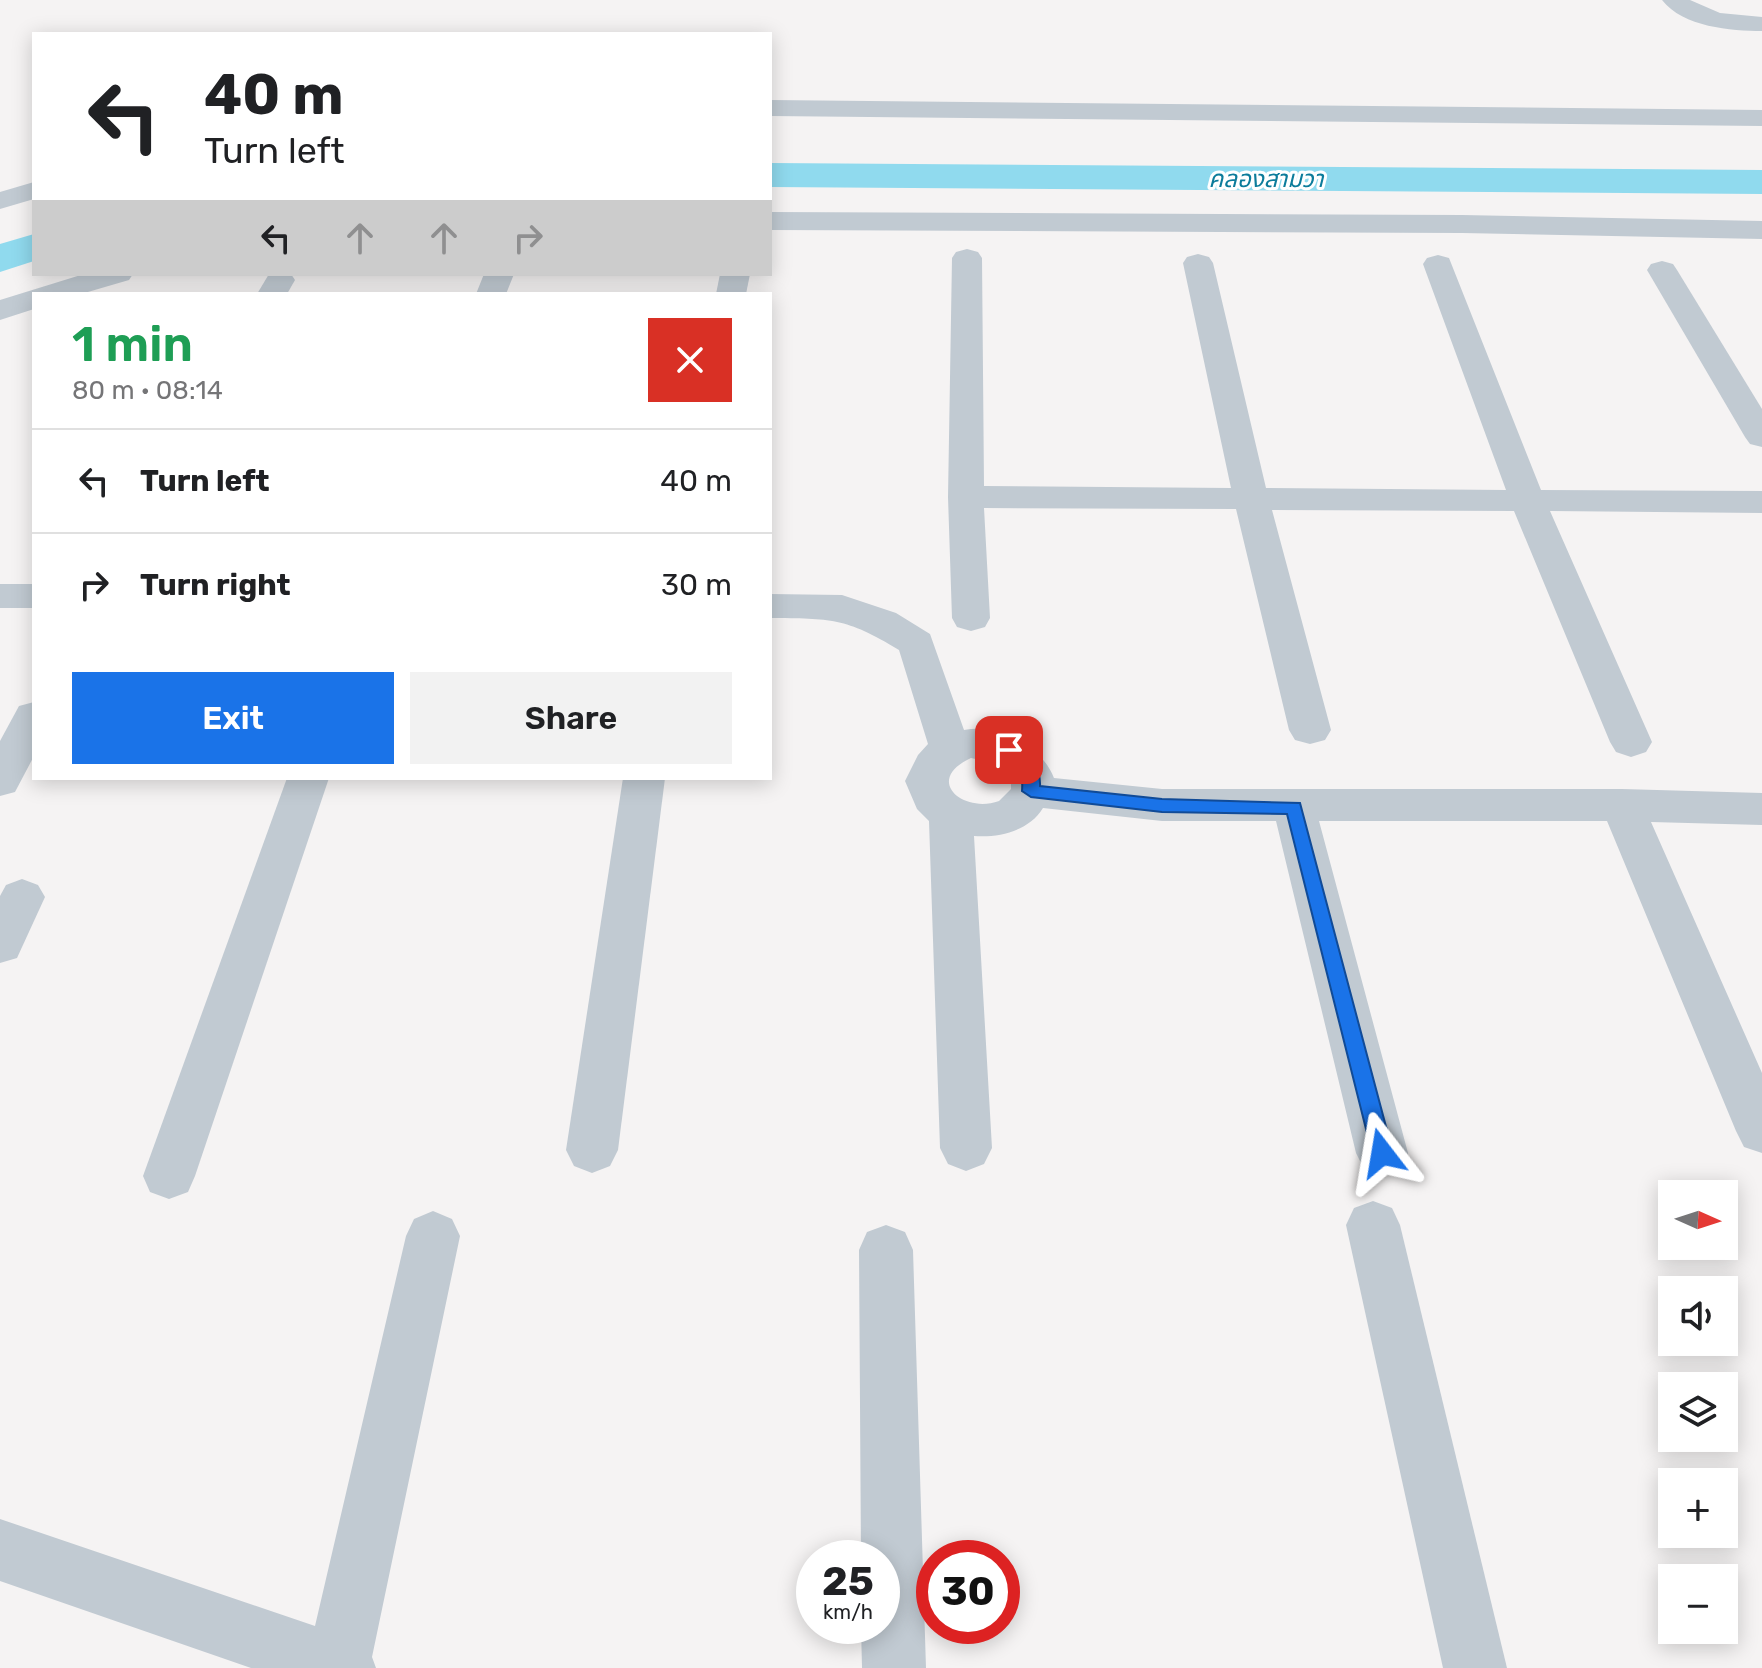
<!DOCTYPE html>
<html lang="en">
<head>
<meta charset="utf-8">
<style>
	:root { --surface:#fff; --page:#f2f2f2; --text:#202124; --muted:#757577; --line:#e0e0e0; --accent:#1a73e8 }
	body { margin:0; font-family:Rubik,"Noto Sans Thai",sans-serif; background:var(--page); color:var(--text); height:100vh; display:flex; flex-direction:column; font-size:30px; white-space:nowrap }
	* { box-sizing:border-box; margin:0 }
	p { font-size:26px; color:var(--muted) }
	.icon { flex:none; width:44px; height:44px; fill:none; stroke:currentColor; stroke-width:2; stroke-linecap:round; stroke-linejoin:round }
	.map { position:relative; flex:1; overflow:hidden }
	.drawer { position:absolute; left:32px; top:292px; width:740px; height:488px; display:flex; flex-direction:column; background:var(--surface); border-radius:0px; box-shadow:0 4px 20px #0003 }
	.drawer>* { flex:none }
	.guide { position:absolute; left:32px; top:32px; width:740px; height:244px; border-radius:0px; box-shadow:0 4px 20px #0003; background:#fff; color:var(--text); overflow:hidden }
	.needle { width:52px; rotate:93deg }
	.fabs { position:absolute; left:1658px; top:1180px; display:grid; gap:16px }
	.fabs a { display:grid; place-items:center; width:80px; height:80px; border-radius:0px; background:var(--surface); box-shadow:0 4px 20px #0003; font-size:40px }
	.speed { position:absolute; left:796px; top:1540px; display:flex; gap:16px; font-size:40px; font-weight:700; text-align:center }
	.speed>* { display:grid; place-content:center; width:104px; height:104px; border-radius:50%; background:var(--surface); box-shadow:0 4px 20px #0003; line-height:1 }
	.speed small { font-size:20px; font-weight:400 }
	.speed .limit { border:12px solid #d22; background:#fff; color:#111 }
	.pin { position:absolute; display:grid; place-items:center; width:68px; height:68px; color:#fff; margin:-34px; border-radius:16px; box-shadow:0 4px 12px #0006 }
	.me { position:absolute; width:88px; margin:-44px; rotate:346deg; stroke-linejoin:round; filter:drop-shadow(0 0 6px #0008) }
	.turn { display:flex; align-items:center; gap:28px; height:168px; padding:0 40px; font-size:36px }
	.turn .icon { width:104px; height:104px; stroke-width:2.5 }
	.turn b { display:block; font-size:56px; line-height:68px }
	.lanes { display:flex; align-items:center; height:76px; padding:0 40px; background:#0003; justify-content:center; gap:40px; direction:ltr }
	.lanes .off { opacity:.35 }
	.round { display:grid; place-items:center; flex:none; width:84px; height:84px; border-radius:0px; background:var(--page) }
	.headline { display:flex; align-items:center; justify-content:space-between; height:136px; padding:0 40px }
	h1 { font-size:48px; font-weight:600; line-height:60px; color:#1e9e55 }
	.primary-button { display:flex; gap:16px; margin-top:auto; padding:16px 40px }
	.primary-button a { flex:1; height:92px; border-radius:0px; background:var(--accent); color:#fff; font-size:32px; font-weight:600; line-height:92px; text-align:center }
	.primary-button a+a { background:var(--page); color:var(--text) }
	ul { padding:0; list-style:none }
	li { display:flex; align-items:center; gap:24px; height:104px; padding:0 40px; border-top:2px solid var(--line) }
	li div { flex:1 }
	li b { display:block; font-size:30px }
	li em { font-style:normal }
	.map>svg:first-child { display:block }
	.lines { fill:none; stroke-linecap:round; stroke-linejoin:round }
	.canal { fill:#90daee; fill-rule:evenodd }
	.minor { fill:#c1cad2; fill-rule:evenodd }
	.route { fill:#1a73e8; stroke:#114b97; stroke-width:2 }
	.labels { text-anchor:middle; stroke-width:6; stroke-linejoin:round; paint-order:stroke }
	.far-water-label { font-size:24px; font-style:italic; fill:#0c7c9b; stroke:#fff }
</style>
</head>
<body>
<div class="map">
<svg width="1762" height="1668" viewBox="0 0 1762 1668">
	<rect width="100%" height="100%" fill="#f5f3f3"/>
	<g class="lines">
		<g class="canal">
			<polygon points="770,163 1762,170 1762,194 770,187"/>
			<polygon points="34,234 34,261 0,272 0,244"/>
		</g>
		<g class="minor">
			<path d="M1662,0H1690L1720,13L1762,17V31C1731,31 1683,27 1662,0Z"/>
			<polygon points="770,100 1762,110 1762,126 770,116"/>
			<polygon points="34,182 34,199 0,209 0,192"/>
			<polygon points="770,212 1462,215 1762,221 1762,239 1462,233 770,230"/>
			<polygon points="967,249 978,252 982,258 984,486 1231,488 1183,263 1187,257 1198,254 1209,257 1213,263 1266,488 1506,490 1423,264 1427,258 1438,255 1449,258 1541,490 1762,491 1762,513 1550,511 1652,742 1646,752 1631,757 1616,752 1610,742 1514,511 1272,510 1331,730 1325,740 1310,744 1295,740 1289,730 1236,509 984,508 990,618 985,627 971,631 957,627 952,618 948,497 952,258 956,252"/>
			<polygon points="1662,261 1673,264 1677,270 1762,409 1762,447 1750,444 1745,437 1647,270 1651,264"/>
			<polygon points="84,274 133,274 129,280 81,294 34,294 34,309 0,320 0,300"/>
			<polygon points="269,274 291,274 295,280 287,294 257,294"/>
			<polygon points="484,274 514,274 506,294 476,294"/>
			<polygon points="720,274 750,274 746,294 716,294"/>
			<rect x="0" y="584" width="34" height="24"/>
			<path d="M770,594L842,595L896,613L930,634L964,730C1000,723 1041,745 1054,778L1162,789H1622L1762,793V825L1651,822L1762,1073V1153L1744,1147L1736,1131L1607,821H1319L1408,1153L1400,1169L1382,1176L1364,1169L1356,1153L1276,821H1162L1043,808C1029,831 999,838 974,836L992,1148L984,1164L966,1171L948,1164L940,1148L929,821L917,809L905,781L918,755L928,744L899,650C845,617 831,619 770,618ZM971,758L994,763L1011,775V789L999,801C963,814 923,780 971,758Z"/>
			<polygon points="34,702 34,756 15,792 0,796 0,741 19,706"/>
			<polygon points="287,778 329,778 195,1176 188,1192 169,1199 150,1192 143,1176"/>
			<polygon points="623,778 665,778 618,1150 610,1166 592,1173 574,1166 566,1150"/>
			<polygon points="22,879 38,885 45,897 17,958 0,963 0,896 6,885"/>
			<polygon points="1373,1201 1392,1208 1400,1225 1507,1668 1443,1668 1346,1225 1354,1208"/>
			<polygon points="433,1211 452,1219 460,1236 372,1657 376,1668 251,1668 0,1581 0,1519 315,1626 406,1236 414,1219"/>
			<polygon points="886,1225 905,1232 913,1250 926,1668 862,1668 861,1626 882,1626 882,1558 861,1558 859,1250 867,1232"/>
		</g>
	</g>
	<path class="route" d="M1009,744C1027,750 1041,767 1040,786L1162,799L1300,803L1393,1153L1390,1160L1382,1163L1375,1160L1372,1153L1287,814L1162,812L1031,797L1022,791C1024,765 1014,768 1000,750Z"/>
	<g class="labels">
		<g class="far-water-label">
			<text x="1266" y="187">คลองสามวา</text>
		</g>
	</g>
</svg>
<div class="fabs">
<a><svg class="needle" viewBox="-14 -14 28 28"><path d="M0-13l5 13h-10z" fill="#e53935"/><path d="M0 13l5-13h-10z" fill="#757577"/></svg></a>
<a><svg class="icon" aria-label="sound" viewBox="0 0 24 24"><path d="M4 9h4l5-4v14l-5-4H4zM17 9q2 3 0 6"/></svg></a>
<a><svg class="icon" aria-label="layers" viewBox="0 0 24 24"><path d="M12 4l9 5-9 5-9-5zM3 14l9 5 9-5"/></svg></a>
<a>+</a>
<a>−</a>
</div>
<div class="speed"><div>25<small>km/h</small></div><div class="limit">30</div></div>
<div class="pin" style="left:1009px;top:750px;background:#d93025"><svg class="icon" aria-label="arrive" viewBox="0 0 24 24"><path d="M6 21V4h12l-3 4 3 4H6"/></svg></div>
<svg class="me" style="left:1382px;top:1153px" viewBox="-20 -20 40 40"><path d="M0-17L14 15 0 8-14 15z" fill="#1a73e8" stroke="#fff" stroke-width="4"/></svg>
<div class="guide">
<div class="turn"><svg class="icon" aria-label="left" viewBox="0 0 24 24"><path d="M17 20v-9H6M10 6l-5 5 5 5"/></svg><div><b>40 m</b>Turn left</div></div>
<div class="lanes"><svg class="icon" aria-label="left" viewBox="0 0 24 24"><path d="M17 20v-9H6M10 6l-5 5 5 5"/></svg><svg class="icon off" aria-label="ahead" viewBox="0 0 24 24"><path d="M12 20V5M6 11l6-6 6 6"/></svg><svg class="icon off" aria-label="ahead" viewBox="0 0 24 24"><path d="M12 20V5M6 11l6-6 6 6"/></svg><svg class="icon off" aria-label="right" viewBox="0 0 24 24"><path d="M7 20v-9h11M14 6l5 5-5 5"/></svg></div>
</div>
<section class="drawer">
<div class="headline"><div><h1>1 min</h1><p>80 m · 08:14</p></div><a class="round" style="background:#d93025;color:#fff"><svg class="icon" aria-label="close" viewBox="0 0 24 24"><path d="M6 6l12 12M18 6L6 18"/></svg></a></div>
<ul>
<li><svg class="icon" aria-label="left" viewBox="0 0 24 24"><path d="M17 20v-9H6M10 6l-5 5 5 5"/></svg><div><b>Turn left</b></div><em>40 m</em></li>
<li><svg class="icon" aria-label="right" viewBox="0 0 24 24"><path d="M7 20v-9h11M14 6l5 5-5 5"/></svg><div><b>Turn right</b></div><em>30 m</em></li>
</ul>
<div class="primary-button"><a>Exit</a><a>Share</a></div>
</section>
</div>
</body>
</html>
